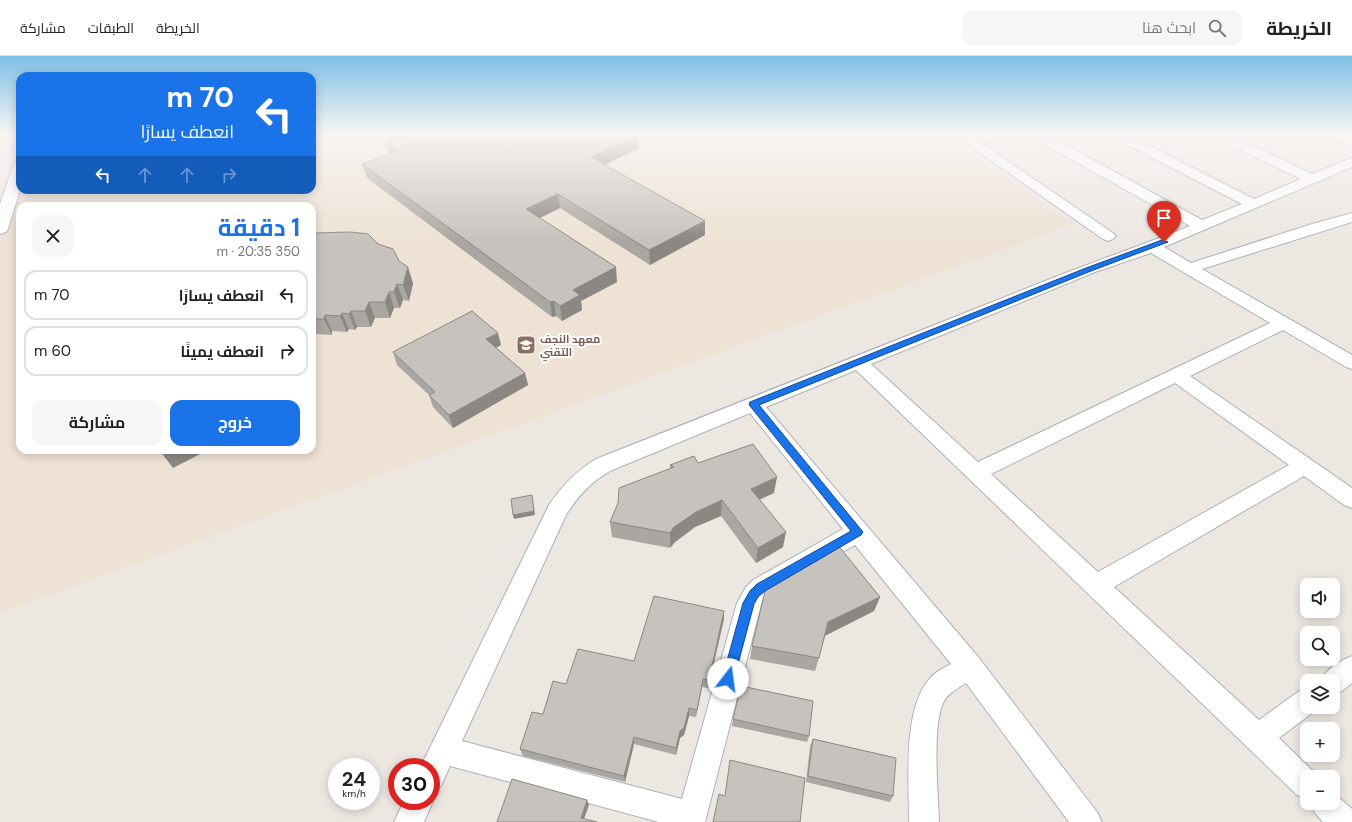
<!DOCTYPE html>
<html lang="ar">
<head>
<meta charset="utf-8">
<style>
	:root { --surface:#fff; --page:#f6f6f6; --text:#222; --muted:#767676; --line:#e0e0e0; --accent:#1a73e8 }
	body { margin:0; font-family:"DM Sans",Cairo,sans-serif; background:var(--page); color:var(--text); direction:rtl; height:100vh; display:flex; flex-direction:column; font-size:15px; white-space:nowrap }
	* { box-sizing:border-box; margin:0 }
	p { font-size:13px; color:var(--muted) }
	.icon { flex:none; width:22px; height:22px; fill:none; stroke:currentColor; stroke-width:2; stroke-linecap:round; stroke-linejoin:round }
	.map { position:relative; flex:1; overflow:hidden; direction:ltr }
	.panel { position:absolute; left:16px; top:146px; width:300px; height:252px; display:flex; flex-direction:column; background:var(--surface); border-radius:12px; box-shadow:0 2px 10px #0003; direction:rtl }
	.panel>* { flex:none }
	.guide { position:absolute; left:16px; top:16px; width:300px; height:122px; border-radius:12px; box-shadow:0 2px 10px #0003; direction:rtl; background:#1a73e8; color:#fff; overflow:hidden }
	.fabs { position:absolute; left:1300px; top:522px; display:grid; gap:8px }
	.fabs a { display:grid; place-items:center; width:40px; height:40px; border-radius:8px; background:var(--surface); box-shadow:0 2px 10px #0003; font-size:20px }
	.speed { position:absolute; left:328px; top:702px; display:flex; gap:8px; font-size:20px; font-weight:700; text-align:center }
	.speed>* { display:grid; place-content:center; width:52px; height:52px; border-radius:50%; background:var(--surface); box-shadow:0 2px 10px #0003; line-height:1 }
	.speed small { font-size:10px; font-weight:400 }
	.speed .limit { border:6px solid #d22; background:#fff; color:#111 }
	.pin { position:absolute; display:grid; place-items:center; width:34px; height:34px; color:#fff; margin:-41px -17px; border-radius:50% 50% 50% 0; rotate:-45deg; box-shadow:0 0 4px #0007 }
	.pin .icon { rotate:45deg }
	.me { position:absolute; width:44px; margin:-22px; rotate:15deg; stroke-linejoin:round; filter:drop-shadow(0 0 3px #0008) }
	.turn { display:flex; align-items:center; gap:14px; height:84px; padding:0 16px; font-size:18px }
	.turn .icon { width:52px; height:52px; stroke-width:2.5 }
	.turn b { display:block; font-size:28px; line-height:34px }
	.lanes { display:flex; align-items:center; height:38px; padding:0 16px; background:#0003; justify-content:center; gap:20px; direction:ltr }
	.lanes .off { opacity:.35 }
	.round { display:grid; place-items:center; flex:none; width:42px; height:42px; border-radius:12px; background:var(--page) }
	.head { display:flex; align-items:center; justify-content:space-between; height:68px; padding:0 16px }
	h1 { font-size:24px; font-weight:700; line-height:30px; color:var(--accent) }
	.button { display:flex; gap:8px; margin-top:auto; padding:8px 16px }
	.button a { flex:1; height:46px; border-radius:12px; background:var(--accent); color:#fff; font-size:16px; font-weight:700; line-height:46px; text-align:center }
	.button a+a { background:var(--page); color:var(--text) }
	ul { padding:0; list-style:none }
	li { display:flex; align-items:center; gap:12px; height:50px; margin:0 8px 6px; padding:0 8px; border:2px solid var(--line); border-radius:12px }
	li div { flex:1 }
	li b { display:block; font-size:15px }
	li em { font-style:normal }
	header { display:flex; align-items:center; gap:24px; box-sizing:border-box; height:56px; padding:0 20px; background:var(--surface); border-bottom:1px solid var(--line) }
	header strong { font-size:19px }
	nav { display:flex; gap:22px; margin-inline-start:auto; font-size:14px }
	.search { width:280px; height:36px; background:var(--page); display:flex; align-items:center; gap:10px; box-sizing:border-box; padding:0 14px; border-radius:12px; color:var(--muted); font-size:15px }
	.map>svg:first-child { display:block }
	.education { fill:#ede2d4; fill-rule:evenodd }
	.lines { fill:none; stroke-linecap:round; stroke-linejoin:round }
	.minor-casing { stroke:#aeb1b8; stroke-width:2 }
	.secondary-casing { stroke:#aeb1b8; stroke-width:2 }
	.minor { fill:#fff; fill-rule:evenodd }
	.secondary { fill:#fff; fill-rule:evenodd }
	.wall { fill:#aaa7a3 }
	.shaded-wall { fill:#8b8884 }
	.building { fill:#c6c2bd; stroke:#8b8884 }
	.route { fill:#1a73e8; stroke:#114b97 }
	.labels { text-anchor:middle; stroke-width:4; stroke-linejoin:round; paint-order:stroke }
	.education-label { font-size:11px; font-weight:bold; fill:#785e54; stroke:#fff; text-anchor:start }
</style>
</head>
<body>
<header>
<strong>الخريطة</strong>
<div class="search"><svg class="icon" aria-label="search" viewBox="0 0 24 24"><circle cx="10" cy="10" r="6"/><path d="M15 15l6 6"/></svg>ابحث هنا</div>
<nav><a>الخريطة</a><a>الطبقات</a><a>مشاركة</a></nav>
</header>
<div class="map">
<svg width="1352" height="766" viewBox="0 0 1352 766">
	<rect width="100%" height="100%" fill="#ede7e2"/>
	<path class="education" d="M312,77H942L1074,168L0,557V185L20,129V134H312ZM20,150H312V394H20Z"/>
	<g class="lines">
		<defs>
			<g id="minor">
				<polygon points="952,77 967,77 973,81 986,77 1006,77 1004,80 981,87 1113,177 1116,180 1113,183 1108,185 1103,183"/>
				<path d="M1028,77H1044L1202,164L1242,148L1110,80L1108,77H1124L1254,143L1301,123L1211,80L1209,77H1226L1312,118L1352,102V111L1164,191L1191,207L1312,168L1352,157V166L1202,213L1352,299V313L1346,311L1283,274L1190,320L1352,432V452L1344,449L1304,420L1114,531L1259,664L1298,636L1307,632V651H1318L1316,654L1279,682L1317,719L1318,721H1307V743L1297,739L856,314L766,351L979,602L1097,756L1102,766H1069L966,627C958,632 948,637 943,647C932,671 938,737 939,766H909C909,727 903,657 927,626C933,617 943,612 951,608L855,489L769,538L762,545L705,766H659L450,710L441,730L431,734V711L421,710L549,449C562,430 576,415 596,403C744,345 892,286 1040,227C1090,207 1140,190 1190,170L1030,80ZM1151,197L1270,267L978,406L871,308L1095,216ZM1175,327L1289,409L1098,516L991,418ZM750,357L843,473L753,524L746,531L737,547L682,743L462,685L566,459C578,440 591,426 610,415Z"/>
				<polygon points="1324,77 1341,77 1352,82 1352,91 1326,80"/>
				<path d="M1352,600V627L1342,635L1333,638V625H1320C1326,613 1340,605 1352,600Z"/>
				<polygon points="1333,736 1352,753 1352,766 1323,766 1315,757 1311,747 1333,747"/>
				<polygon points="431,739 433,745 424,766 394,766 404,745 431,745"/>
			</g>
			<polygon id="secondary" points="20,106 20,134 8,173 6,176 0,178 0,148 13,110 15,107"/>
		</defs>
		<use href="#minor" class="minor-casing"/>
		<use href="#secondary" class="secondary-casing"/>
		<use href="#minor" class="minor"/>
		<use href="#secondary" class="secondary"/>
	</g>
	<g class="wall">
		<polygon points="382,77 636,77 639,78 639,92 605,109 705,165 705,179 650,209 560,152 540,162 617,226 581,245 582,254 562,265 556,260 552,261 367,122 362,108 390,98 386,88 394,85"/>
		<polygon points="312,177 399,205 413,227 409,245 403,244 400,252 394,252 390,262 375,262 371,271 357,271 355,274 349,273 347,276 332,275 332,279 314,278 312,275"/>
		<polygon points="501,289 496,292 525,317 528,329 453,372 433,351 429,339 397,309 393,296"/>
		<polygon points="698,407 774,437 759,444 783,491 756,507 721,460 695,471 675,486 670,492 612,481 610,466 618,447 670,413 670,409"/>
		<polygon points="880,541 874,555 825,580 819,602 815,615 750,603 752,590"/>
		<polygon points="724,563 708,632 702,631 696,661 689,660 684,679 680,682 676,699 634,688 625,726 523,700 520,693 543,658 566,628 634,605"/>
		<polygon points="733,663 809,680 807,686 732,670"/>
		<polygon points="813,683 893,740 890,746 806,726 810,690"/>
	</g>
	<g class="shaded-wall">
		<polygon points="639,78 639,92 592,115 591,101"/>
		<polygon points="558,138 560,152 529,167 526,153"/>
		<polygon points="705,165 705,179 650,209 649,194"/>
		<polygon points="408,211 413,227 409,245 403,229"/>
		<polygon points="616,211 617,226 581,245 582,254 562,265 560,250 573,234"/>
		<polygon points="397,228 403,244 400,252 394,236"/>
		<polygon points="389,236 394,252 390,262 385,246"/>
		<polygon points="554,245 556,260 552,261 550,246"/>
		<polygon points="369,246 375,262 371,271 365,255"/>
		<polygon points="351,255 357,271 355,274 349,258"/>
		<polygon points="342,257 349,273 347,276 340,260"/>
		<polygon points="325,259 332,275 332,279 324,263"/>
		<polygon points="498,277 501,289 489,295 486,283"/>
		<polygon points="525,317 528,329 453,372 449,359"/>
		<polygon points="165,394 208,394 173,412 161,396"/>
		<polygon points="777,421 774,437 749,448 751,433"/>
		<polygon points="532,439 535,459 514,463 513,459"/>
		<polygon points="722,444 721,460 695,471 675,486 670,492 670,477 674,471 696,456"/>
		<polygon points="786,476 783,491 756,507 758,492"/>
		<polygon points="880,541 874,555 824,580 828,566"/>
		<polygon points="724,555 724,563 708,632 709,624"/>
		<polygon points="703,623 702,631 696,661 697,654"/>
		<polygon points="689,652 689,660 684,679 680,682 676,699 676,692 680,675"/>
		<polygon points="634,681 634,688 625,726 624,720"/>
		<polygon points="587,744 589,749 583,766 581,762"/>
	</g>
	<g class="building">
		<polygon points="401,77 636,77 639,78 591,101 705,165 649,194 558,138 526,153 616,211 573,234 580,239 560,250 554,245 550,246 362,108 398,95 386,88 406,80"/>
		<polygon points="351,176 368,178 378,188 393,193 399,205 408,211 403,229 397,228 394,236 389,236 385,246 369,246 365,255 351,255 349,258 342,257 340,260 325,259 324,263 312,263 312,177"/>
		<polygon points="472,255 498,277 486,283 525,317 449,359 429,339 435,336 393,296"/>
		<polygon points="753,388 777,421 751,433 786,476 758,492 722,444 696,456 674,471 670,477 610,466 618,447 619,432 674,411 670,409 694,400 698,407"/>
		<polygon points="159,394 165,394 161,396"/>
		<polygon points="532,439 534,455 513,459 511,443"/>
		<polygon points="837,488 880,541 828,566 819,602 752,590 766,531 773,525"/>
		<polygon points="654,540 724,555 709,624 703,623 697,654 689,652 684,672 680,675 676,692 634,681 624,720 520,693 532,656 543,658 553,625 566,628 578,593 634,605"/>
		<polygon points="741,630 813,645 809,680 733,663"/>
		<polygon points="813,683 896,702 893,740 808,720"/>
		<polygon points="730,704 805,722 800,766 713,766 719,738 725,740"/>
		<polygon points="512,723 587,744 581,762 597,766 497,766"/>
	</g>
	<linearGradient id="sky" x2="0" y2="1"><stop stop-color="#7fc0e6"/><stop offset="0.42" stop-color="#f7f4f2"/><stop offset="1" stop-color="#f7f4f2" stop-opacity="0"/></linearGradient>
	<rect width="1352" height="185" fill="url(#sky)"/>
	<polygon class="route" points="1162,184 1168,186 1091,215 759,349 863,476 861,479 765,535 758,541 754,548 734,623 732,627 728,629 724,627 722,623 743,547 750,535 757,528 851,475 750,350 749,348 750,346 1086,212"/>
	<defs>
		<symbol id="university-square" viewBox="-11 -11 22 22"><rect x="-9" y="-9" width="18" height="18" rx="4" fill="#8d6e63" stroke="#fff"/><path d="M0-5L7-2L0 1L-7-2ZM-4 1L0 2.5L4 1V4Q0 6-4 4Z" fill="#fff"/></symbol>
	</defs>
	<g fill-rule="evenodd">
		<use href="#university-square" x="515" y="278" width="22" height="22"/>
	</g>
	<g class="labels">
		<g class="education-label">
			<text x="540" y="287">معهد النجف<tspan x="540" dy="13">التقني</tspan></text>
		</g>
	</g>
</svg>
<div class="fabs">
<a><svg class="icon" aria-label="sound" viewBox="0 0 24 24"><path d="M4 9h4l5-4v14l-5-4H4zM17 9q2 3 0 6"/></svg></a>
<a><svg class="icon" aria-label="search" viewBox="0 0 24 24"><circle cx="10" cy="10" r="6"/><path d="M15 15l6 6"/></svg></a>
<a><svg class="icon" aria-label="layers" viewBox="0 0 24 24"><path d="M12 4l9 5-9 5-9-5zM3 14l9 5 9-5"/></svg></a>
<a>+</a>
<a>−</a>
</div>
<div class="speed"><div>24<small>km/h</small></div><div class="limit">30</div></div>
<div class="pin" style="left:1164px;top:186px;background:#d93025"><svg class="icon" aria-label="arrive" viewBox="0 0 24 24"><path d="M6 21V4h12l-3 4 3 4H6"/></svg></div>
<svg class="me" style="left:728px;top:623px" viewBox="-20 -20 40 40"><circle r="19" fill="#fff"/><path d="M0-13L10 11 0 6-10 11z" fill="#1a73e8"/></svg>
<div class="guide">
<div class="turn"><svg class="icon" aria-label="left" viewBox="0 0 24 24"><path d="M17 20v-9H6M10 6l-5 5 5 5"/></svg><div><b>70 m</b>انعطف يسارًا</div></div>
<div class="lanes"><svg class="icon" aria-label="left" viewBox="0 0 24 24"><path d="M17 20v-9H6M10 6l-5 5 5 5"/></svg><svg class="icon off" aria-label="ahead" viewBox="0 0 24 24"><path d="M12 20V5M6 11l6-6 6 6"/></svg><svg class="icon off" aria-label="ahead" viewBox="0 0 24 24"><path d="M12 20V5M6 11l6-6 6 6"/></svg><svg class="icon off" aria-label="right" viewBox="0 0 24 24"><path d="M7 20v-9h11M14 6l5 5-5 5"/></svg></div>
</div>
<section class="panel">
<div class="head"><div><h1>1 دقيقة</h1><p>350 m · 20:35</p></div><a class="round"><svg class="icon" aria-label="close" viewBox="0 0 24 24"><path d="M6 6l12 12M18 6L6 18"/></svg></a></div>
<ul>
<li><svg class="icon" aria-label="left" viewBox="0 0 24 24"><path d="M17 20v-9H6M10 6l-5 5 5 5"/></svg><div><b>انعطف يسارًا</b></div><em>70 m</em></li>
<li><svg class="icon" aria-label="right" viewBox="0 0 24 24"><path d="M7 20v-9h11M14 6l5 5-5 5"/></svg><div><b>انعطف يمينًا</b></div><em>60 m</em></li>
</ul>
<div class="button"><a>خروج</a><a>مشاركة</a></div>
</section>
</div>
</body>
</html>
